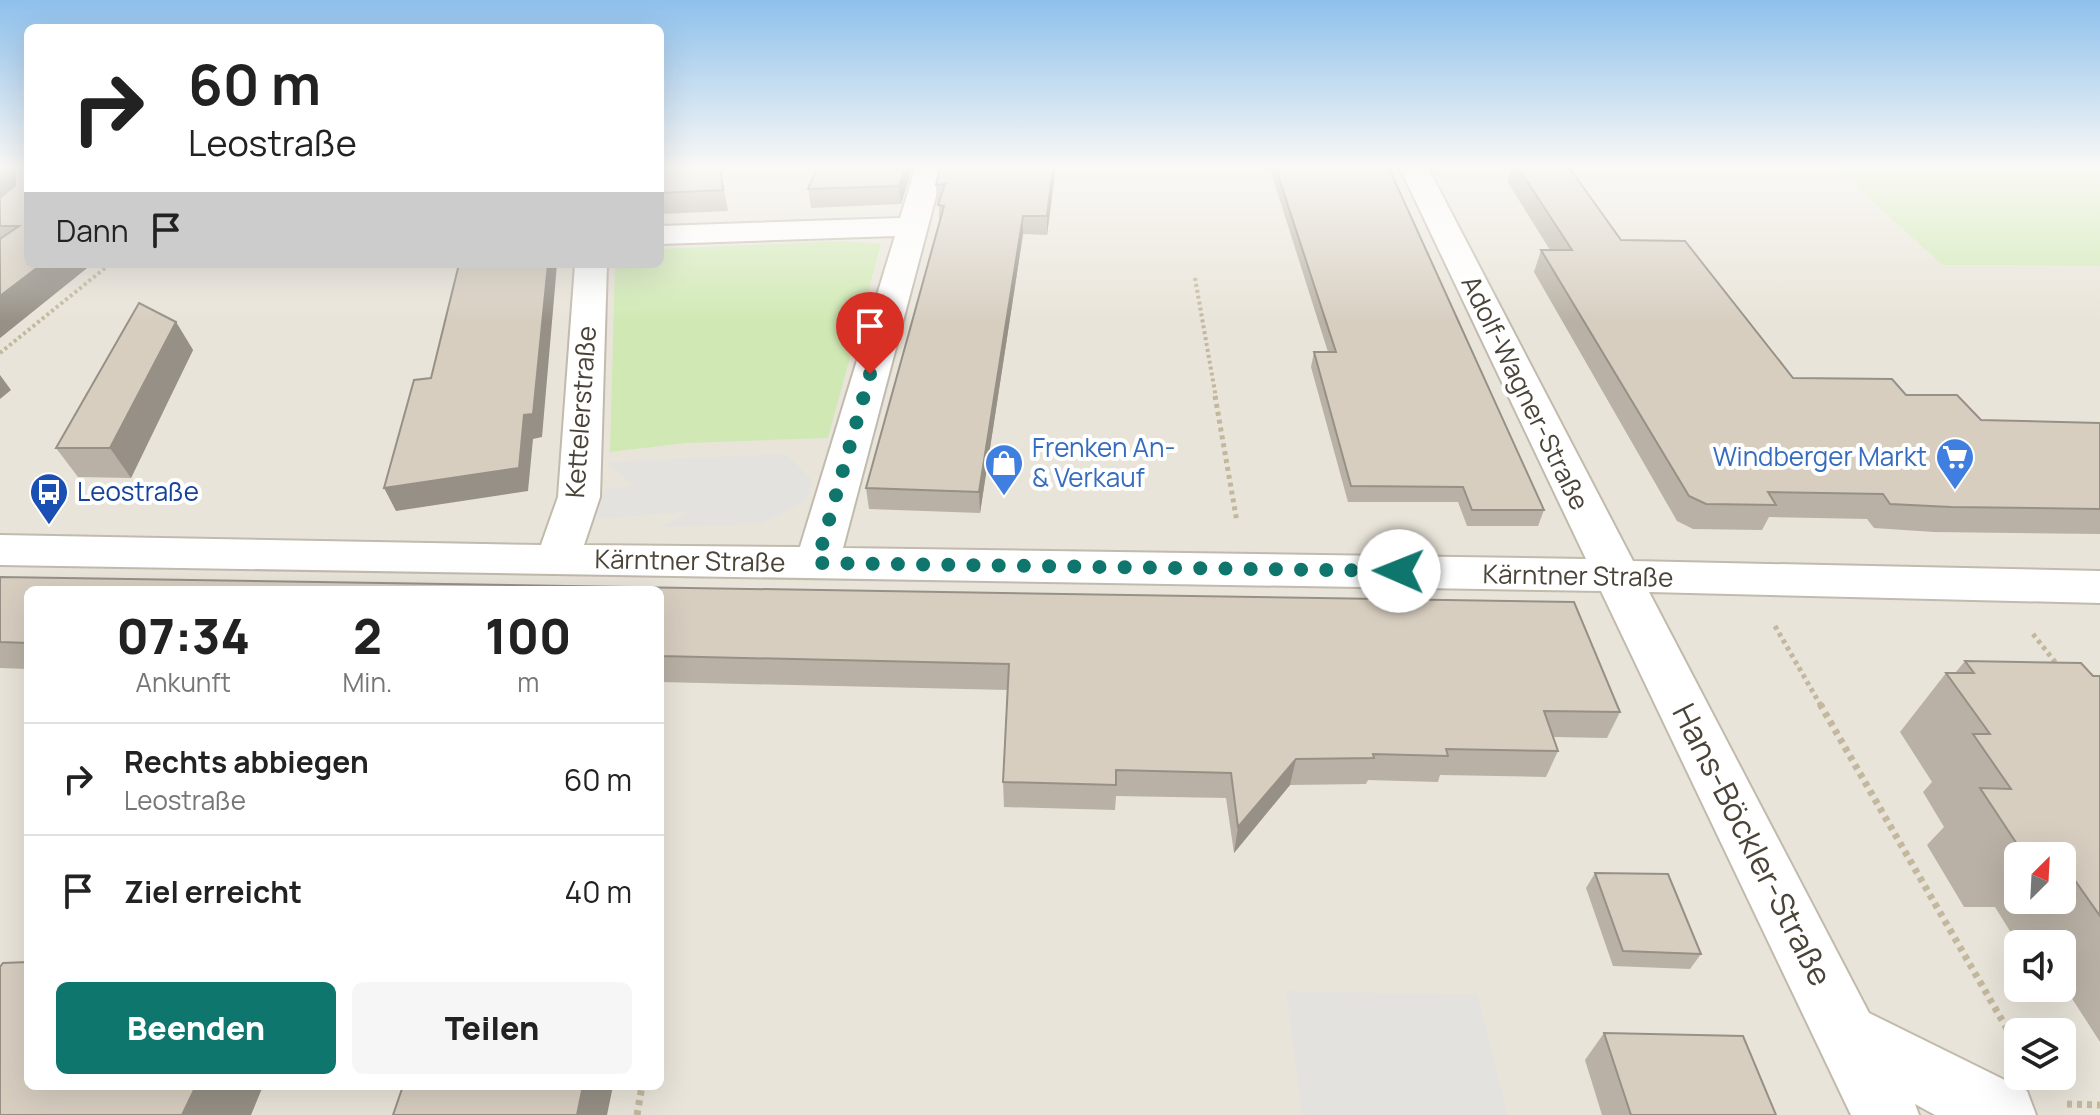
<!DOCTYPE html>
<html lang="de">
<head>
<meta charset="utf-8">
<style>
	:root { --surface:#fff; --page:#f6f6f6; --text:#222; --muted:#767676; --line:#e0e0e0; --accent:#0f766e }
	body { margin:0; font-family:Manrope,sans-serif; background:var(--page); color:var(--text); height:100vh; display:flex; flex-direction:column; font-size:30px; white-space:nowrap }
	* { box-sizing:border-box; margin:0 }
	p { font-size:26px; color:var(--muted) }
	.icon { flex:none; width:44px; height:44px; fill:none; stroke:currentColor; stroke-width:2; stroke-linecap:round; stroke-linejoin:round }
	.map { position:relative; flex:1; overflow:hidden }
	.details { position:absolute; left:24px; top:586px; width:640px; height:504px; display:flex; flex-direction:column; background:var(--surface); border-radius:12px; box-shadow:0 8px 32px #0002 }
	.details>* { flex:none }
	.banner { position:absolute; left:24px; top:24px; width:640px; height:244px; border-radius:12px; box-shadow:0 8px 32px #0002; background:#fff; color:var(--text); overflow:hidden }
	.needle { width:52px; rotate:24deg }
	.fabs { position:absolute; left:2004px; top:842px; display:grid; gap:16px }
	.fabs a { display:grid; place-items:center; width:72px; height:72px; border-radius:12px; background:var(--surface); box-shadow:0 8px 32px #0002; font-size:40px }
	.pin { position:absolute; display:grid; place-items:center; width:68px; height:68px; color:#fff; margin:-82px -34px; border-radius:50% 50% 50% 0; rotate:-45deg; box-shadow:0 0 8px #0007 }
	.pin .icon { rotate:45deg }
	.me { position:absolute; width:88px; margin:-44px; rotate:271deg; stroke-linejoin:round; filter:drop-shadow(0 0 6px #0008) }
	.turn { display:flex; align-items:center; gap:28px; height:168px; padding:0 32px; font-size:36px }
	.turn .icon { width:104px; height:104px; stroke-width:2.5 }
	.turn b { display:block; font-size:56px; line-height:68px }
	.then { display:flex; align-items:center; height:76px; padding:0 32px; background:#0003; gap:16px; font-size:30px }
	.eta { display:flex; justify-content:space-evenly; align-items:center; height:136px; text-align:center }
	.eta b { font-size:48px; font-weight:800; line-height:56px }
	.cta { display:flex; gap:16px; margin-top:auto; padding:16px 32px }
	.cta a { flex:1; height:92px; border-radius:12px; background:var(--accent); color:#fff; font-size:32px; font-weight:800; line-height:92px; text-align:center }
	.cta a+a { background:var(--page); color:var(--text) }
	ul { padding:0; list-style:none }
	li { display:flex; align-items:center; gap:24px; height:112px; padding:0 32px; border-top:2px solid var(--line) }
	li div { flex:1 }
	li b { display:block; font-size:30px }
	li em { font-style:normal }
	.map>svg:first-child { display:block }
	.residential { fill:#e9e4d9; fill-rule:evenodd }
	.green { fill:#d0e9b4 }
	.parking { fill:#e4e2df }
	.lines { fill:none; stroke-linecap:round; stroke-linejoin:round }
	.minor-casing { stroke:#c1baad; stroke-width:4 }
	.path-far2 { stroke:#c3b79e; stroke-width:4; stroke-dasharray:3 3; stroke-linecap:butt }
	.path-far1 { stroke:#c3b79e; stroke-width:5; stroke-dasharray:4 4; stroke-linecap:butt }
	.path { stroke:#c3b79e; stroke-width:7; stroke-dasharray:5 5; stroke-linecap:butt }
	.minor { fill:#fff; fill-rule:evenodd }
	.wall { fill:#b9b1a5; fill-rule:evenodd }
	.shaded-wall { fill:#969086 }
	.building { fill:#d7cec0; stroke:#969086; stroke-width:2 }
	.route { stroke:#0f766e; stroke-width:14; stroke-dasharray:0 25.2 }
	.labels { text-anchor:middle; stroke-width:8; stroke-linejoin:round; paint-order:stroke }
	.street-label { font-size:26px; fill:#4a4338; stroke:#fff }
	.shop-label { font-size:26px; fill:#366cbe; stroke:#fff; text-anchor:start }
	.transit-label { font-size:26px; fill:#164399; stroke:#fff; text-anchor:start }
	.near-street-label { font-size:32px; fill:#4a4338; stroke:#fff }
</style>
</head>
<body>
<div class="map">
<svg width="2100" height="1115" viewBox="0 0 2100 1115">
	<rect width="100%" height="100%" fill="#f5f2eb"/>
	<path class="residential" d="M0,166L28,264H660V166H1834L1942,265L2100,266V1115H0ZM28,590H660V1086H28ZM2018,856H2062V900H2018ZM2018,944H2062V988H2018ZM2018,1032H2062V1076H2018Z"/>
	<g class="green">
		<polygon points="1834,166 2100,166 2100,266 1942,265"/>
		<polygon points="842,241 881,244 828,438 686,443 610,452 615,264 660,264 660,249"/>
	</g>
	<g class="parking">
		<polygon points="786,454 813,481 806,501 760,524 661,527 688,512 598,519 604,489 633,486 607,462"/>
		<polygon points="1286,991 1478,995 1508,1115 1302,1115"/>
	</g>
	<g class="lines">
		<defs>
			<polygon id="minor" points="916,166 944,166 843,548 1586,559 1399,166 1427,166 1633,561 2100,571 2100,603 1649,592 1869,1013 2027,1091 2036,1115 1935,1115 1915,1104 1919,1115 1851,1115 1601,591 0,565 0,535 541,545 558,497 575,264 607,264 600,497 584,545 800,547 895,236 660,244 660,226 900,218"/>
		</defs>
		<use href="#minor" class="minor-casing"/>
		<g class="path-far2">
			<polyline points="1195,278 1216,398"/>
			<polyline points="0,353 110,264"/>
		</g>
		<g class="path-far1">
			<polyline points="1215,396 1237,522"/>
			<polyline points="1775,626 1821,706"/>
			<polyline points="2033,634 2059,667"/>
		</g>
		<g class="path">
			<polyline points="1820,704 2018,1048"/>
			<polyline points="2067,1104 2100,1105"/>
			<polyline points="637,1115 642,1086"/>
		</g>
		<use href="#minor" class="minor"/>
	</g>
	<g class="wall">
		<polygon points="0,166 92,264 0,338"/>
		<polygon points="660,166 720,166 728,211 660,214"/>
		<polygon points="818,166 913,166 901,204 811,208 808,189"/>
		<polygon points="941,166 1056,166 1047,235 1023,234 980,513 869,509 866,488 939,224 939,203 937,203 936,185"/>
		<polygon points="1269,166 1388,166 1544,510 1538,526 1467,526 1458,502 1348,502 1311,367 1314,352 1328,352"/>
		<polygon points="1511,166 1568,166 1621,240 1793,378 1906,395 1981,420 2100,423 2100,534 1934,532 1874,528 1867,519 1769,517 1762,530 1693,529 1677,521 1534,272 1541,250 1550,250 1507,181"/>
		<polygon points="176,322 193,350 131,478 78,477 56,448"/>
		<polygon points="0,577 1574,602 1620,712 1607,738 1553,737 1558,751 1546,777 1440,775 1438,782 1368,780 1366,784 1290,785 1234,853 1226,798 1116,796 1115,810 1004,807 1003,782 1007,690 660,682 660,590 28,590 28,669 0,668"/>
		<path d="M1965,661L2100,676V1042L2062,983V944H2018L1995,907H1964L1927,845L1944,827L1923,792L1932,782L1900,732L1946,673H1955ZM2018,856H2062V900H2018Z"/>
		<polygon points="1595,873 1701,954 1690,969 1613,966 1586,888"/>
		<polygon points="1604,1033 1776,1115 1602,1115 1585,1060"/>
	</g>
	<g class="shaded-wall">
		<polygon points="0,166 19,166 28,181 0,200"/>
		<polygon points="906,166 913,166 901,204 899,186"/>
		<polygon points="1053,166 1056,166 1047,235 1047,216"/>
		<polygon points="1023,216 1023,234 980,513 979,492"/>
		<polygon points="42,264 92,264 0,338 0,296"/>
		<polygon points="548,264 557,264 542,437 533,439 528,491 396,511 384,488"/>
		<polygon points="176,322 193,350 131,478 110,448"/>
		<polygon points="0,375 11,390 0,399"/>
		<polygon points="1296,759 1290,785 1234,853 1238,827"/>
		<polygon points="196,1086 263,1086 251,1115 182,1115"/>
		<polygon points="583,1086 613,1086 607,1115 577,1115"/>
	</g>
	<g class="building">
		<polygon points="15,166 28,166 28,264 42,264 0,296 0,239 19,226 0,226 0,198 15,185"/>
		<polygon points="660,166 720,166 723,190 660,193"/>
		<polygon points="818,166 906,166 899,186 808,189"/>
		<polygon points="941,166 1053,166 1047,216 1023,216 979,492 866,488 944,206 938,205 945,184 936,185"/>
		<polygon points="1275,166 1388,166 1544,510 1472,510 1463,487 1351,486 1314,352 1336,352"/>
		<polygon points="1517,166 1568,166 1621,240 1685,241 1793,378 1892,379 1906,395 1957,395 1981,420 2100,423 2100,509 1951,507 1890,504 1883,494 1768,492 1776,505 1706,504 1689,496 1541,250 1572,250"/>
		<polygon points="459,264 548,264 533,414 524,415 519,468 384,488 414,380 431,378"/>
		<polygon points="139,303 176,322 110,448 56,448"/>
		<polygon points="0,577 1574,602 1620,712 1544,711 1558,751 1446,749 1448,756 1373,754 1374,758 1296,759 1238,827 1231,773 1116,770 1116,785 1003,782 1009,664 660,656 660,590 28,590 28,643 0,642"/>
		<polygon points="1965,661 2081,663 2093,676 2100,676 2100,916 2062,862 2062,856 2058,856 2054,850 2021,850 1980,788 2011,789 1973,734 1990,734 1946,673 1974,673"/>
		<polygon points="1595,873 1668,874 1701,954 1623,951"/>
		<polygon points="28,962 28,1086 196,1086 182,1115 0,1115 0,967 3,963"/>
		<polygon points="1604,1033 1743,1036 1776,1115 1631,1115"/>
		<polygon points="403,1086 583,1086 577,1115 393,1115"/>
	</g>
	<linearGradient id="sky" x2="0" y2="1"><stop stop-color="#8ec0ec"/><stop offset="0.52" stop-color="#faf9f6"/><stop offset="1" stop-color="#faf9f6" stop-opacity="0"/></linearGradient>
	<rect width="2100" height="322" fill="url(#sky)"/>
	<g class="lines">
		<polyline class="route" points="870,374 817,563 1399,571"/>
	</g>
	<defs>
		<symbol id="supermarket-pin" viewBox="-11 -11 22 30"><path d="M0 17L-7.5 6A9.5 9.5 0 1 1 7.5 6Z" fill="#3f7fe0" stroke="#fff"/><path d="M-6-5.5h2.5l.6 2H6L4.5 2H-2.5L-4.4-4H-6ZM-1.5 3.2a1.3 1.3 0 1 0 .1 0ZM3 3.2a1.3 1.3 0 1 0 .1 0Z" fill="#fff"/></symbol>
		<symbol id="shop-pin" viewBox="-11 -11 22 30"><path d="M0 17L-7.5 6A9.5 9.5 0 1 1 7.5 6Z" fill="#3f7fe0" stroke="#fff"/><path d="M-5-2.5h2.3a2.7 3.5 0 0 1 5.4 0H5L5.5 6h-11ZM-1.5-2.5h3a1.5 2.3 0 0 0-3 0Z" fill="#fff"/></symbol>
		<symbol id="bus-pin" viewBox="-11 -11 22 30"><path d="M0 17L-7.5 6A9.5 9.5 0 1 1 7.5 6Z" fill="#1a4fb4" stroke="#fff"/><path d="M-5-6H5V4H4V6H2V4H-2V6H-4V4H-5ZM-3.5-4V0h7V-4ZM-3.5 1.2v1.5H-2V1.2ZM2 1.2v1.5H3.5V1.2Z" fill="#fff"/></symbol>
	</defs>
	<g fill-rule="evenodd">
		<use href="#supermarket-pin" x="1933" y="435" width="44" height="60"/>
		<use href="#shop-pin" x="982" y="441" width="44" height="60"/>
		<use href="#bus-pin" x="27" y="470" width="44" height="60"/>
	</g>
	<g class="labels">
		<g class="street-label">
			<text transform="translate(1525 393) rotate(64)" y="9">Adolf-Wagner-Straße</text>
			<text transform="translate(581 412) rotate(-86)" y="9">Kettelerstraße</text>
			<text transform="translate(690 561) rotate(1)" y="9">Kärntner Straße</text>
			<text transform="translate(1578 576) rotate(1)" y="9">Kärntner Straße</text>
		</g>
		<g class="shop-label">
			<text x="1032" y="457">Frenken An-<tspan x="1032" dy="30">&amp; Verkauf</tspan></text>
			<text x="1927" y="466" text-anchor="end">Windberger Markt</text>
		</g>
		<g class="transit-label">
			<text x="77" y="501">Leostraße</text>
		</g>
		<g class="near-street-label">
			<text transform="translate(1752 845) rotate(63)" y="11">Hans-Böckler-Straße</text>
		</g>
	</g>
</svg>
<div class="fabs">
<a><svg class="needle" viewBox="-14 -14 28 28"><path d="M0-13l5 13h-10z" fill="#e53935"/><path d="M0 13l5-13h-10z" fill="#767676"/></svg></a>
<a><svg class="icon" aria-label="sound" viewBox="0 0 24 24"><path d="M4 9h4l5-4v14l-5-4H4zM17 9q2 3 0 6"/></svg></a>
<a><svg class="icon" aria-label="layers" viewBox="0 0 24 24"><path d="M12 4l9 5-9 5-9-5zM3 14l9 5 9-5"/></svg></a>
</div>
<div class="pin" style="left:870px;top:374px;background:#d93025"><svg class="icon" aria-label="arrive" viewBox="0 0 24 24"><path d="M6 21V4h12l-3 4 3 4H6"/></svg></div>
<svg class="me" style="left:1399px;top:571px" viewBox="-20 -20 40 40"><circle r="19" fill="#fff"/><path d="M0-13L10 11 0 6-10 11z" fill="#0f766e"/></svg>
<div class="banner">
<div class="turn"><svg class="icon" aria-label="right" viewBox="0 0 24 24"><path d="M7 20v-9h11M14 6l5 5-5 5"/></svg><div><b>60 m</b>Leostraße</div></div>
<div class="then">Dann<svg class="icon" aria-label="arrive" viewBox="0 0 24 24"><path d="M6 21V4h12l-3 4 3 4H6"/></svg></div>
</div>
<section class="details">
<div class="eta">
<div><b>07:34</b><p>Ankunft</p></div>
<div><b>2</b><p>Min.</p></div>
<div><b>100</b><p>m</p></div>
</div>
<ul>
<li><svg class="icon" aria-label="right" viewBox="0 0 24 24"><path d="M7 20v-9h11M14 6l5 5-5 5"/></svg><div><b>Rechts abbiegen</b><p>Leostraße</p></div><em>60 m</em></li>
<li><svg class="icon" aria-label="arrive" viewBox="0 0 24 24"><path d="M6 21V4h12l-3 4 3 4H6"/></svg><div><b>Ziel erreicht</b></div><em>40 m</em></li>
</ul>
<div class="cta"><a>Beenden</a><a>Teilen</a></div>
</section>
</div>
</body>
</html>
